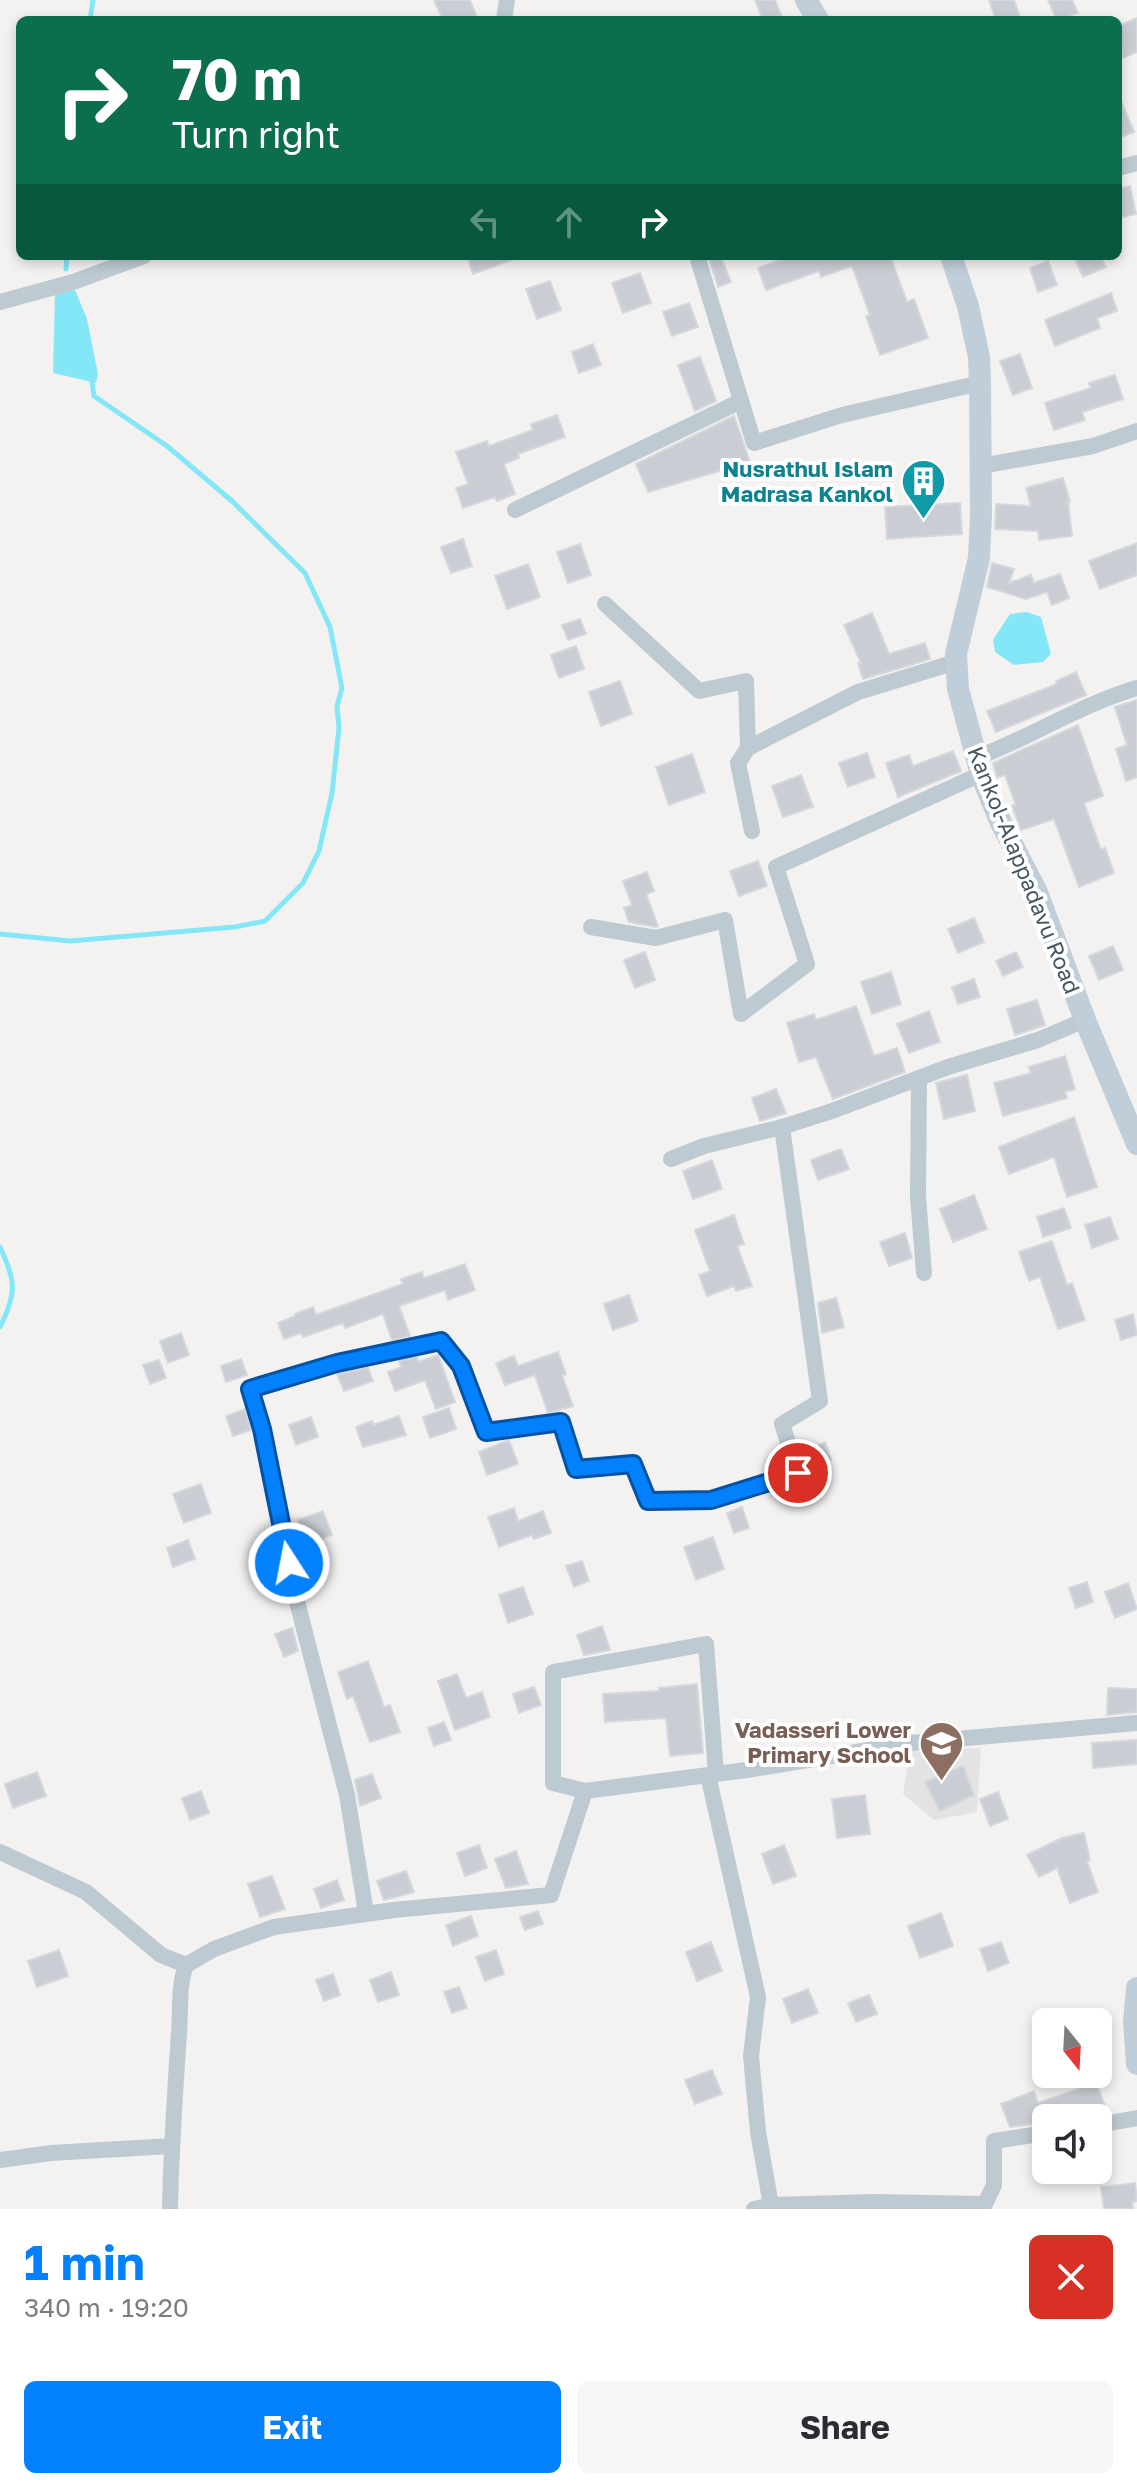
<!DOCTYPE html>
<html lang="en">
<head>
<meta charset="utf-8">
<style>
	:root { --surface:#fff; --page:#f7f7f7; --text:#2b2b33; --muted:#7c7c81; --accent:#0380fc }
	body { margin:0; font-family:"Golos Text",sans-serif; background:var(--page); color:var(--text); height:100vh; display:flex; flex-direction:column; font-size:30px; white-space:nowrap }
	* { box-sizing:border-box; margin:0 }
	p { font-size:26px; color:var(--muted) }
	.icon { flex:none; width:44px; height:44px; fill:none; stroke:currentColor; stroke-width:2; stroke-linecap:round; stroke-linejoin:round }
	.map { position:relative; height:2209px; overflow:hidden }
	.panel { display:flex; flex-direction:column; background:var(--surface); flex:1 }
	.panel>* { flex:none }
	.top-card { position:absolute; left:16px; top:16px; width:1106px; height:244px; border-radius:12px; box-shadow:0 4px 12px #0003; background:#0b6e4f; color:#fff; overflow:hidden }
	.needle { width:52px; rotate:162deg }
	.controls { position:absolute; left:1032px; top:2008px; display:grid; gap:16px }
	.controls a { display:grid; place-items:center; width:80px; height:80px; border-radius:12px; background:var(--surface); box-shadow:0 4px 12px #0003; font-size:40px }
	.pin { position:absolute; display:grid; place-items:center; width:68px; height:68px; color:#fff; margin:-34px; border:4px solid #fff; border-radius:50%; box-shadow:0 2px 8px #0007 }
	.me { position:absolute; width:88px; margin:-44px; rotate:349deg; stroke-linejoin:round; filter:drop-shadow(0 0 6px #0008) }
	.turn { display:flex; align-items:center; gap:28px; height:168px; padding:0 24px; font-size:36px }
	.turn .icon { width:104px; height:104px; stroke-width:2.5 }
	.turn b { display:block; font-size:56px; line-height:68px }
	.lanes { display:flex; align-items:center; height:76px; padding:0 24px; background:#0003; justify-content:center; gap:40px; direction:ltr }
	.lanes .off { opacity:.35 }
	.round { display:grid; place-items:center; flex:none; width:84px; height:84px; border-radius:12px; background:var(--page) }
	.headline { display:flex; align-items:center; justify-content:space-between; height:136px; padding:0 24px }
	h1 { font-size:48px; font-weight:700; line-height:60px; color:var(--accent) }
	.primary-button { display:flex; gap:16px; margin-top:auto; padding:16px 24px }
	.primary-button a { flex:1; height:92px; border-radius:12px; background:var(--accent); color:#fff; font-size:32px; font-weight:700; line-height:92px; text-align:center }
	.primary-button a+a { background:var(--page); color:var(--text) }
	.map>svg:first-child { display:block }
	.education { fill:#e5e2e3 }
	.water { fill:#84e7f7 }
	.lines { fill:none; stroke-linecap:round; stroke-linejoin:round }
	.stream { stroke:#84e7f7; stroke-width:5 }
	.building { fill:#caced4; stroke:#d4d8dd; stroke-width:2 }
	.minor { stroke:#bdcad2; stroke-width:16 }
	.secondary { stroke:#c0ceda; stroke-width:22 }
	.route-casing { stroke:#0253a4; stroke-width:20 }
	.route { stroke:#0380fc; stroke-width:14 }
	.labels { text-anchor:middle; stroke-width:8; stroke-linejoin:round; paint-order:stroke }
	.culture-label { font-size:22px; font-weight:bold; fill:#0d838f; stroke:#fff; text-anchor:end }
	.street-label { font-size:22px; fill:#465661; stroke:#fff }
	.education-label { font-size:22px; font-weight:bold; fill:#785e54; stroke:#fff; text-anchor:end }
</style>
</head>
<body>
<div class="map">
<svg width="1137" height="2209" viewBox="0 0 1137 2209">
	<rect width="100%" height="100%" fill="#f4f1f1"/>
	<polygon class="education" points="981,1748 977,1812 934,1820 903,1794 910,1751"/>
	<g class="water">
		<polygon points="75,290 87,319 98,374 96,383 53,373 55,294"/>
		<polygon points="1027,612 1041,617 1051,654 1043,662 1014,665 995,652 993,640 1010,614"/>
	</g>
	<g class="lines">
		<g class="stream">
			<polyline points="90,20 93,0"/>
			<polyline points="66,269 67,256"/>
			<polyline points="0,934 70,941 235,927 265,921 303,883 319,851 332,793 339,728 337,706 342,688 330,627 305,573 232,501 167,446 94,396 91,376"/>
			<path d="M0,1247C16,1281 17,1293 0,1327"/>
		</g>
	</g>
	<g class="building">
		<polygon points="434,0 470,0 478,20 443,20"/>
		<polygon points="755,0 775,0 783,20 763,20"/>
		<polygon points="989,0 1014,0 1021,20 996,20"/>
		<polygon points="1048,0 1072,0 1078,13 1057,20"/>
		<polygon points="1137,18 1137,52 1123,58 1118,46 1118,26"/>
		<polygon points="1118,94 1134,132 1118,138"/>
		<polygon points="1130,186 1136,214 1118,218 1118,189"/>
		<polygon points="467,256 517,256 517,258 473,274"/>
		<polygon points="792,256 890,256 907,302 914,299 928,338 880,355 866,316 870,315 852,266 821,277 819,271 766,290 758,268"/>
		<polygon points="1074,256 1100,256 1106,267 1083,277"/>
		<polygon points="721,257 731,282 718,287 710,261"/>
		<polygon points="1048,261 1057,285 1038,292 1030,268"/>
		<polygon points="640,273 651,303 623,313 612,283"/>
		<polygon points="550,281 561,310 537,319 526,289"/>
		<polygon points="1111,293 1117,311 1097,318 1100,328 1055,346 1045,320"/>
		<polygon points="689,303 698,327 672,336 663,312"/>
		<polygon points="593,344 601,365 579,373 572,352"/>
		<polygon points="1020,354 1032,388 1013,395 1000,361"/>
		<polygon points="700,357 716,401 695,411 678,365"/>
		<polygon points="1115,375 1123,399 1082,412 1085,420 1054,430 1045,403 1091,388 1089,383"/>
		<polygon points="557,415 565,437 518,454 519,458 504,464 515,494 497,501 495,497 463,508 456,488 468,484 456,452 487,441 489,446 533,430 531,424"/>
		<polygon points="734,416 750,462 648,492 636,464"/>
		<polygon points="1063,478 1070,502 1068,502 1072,536 1039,540 1038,531 995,529 996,504 1031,506 1026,488"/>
		<polygon points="960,503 962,534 887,539 885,507"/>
		<polygon points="463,539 472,566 451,573 441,547"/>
		<polygon points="1137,543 1137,575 1100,589 1089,561"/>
		<polygon points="580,544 591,575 568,583 557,552"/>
		<polygon points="992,563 1014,569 1009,583 1031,575 1034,583 1060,574 1069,598 1052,605 1047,592 1026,599 987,587"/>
		<polygon points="528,564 540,597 507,609 495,576"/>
		<polygon points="872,613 889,654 925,643 930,659 863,679 858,663 861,663 844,625"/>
		<polygon points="580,619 586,634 568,640 562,625"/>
		<polygon points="576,646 584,669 559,678 551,655"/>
		<polygon points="1076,672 1086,695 996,732 987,711 1057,684 1056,681"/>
		<polygon points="620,681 632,714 601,726 589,692"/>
		<polygon points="1137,700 1137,777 1126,781 1116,749 1127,745 1115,707"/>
		<polygon points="1078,725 1103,796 1084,803 1101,850 1105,848 1114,873 1079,887 1054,819 1021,830 1012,806 1016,805 1005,775 997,777 993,763"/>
		<polygon points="953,751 961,771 898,797 886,763 909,755 913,766"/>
		<polygon points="867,753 875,777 848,787 839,763"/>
		<polygon points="692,754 705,792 669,805 656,767"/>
		<polygon points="801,775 813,807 783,817 772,786"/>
		<polygon points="758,861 767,886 739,896 730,871"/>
		<polygon points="647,872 654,891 646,894 658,926 656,927 629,922 624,908 632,905 623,881"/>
		<polygon points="974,918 984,942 958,953 948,929"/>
		<polygon points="1113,946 1123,970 1099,980 1089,956"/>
		<polygon points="645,952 655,980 635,988 624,960"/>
		<polygon points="1016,952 1023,967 1003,976 996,961"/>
		<polygon points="891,972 901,1004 872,1014 861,982"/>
		<polygon points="974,979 980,997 958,1004 952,987"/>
		<polygon points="1037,1000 1045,1025 1015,1035 1007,1009"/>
		<polygon points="856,1006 874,1056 897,1048 905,1072 833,1099 816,1057 799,1062 787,1023 814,1014 816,1020"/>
		<polygon points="929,1011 940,1042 909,1053 897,1024"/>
		<polygon points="1065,1056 1075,1089 1065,1092 1067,1098 1003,1116 994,1083 1031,1073 1029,1067"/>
		<polygon points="967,1075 975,1111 944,1119 936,1083"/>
		<polygon points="776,1089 786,1113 760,1121 752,1098"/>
		<polygon points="1074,1117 1097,1187 1067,1197 1054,1157 1009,1174 999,1147"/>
		<polygon points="841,1149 849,1169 818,1180 811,1160"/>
		<polygon points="712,1160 722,1189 693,1199 683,1171"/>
		<polygon points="974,1195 987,1229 953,1242 940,1209"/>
		<polygon points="1064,1208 1071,1228 1043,1237 1037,1217"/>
		<polygon points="734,1215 744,1244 737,1246 752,1286 736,1291 734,1286 707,1296 699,1275 710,1271 695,1230"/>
		<polygon points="1110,1217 1118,1239 1092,1248 1085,1225"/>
		<polygon points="905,1233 912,1258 889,1266 880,1242"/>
		<polygon points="1052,1241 1067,1285 1072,1283 1085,1320 1058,1329 1040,1277 1029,1281 1019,1252"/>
		<polygon points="465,1264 475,1290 448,1300 445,1290 399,1306 410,1336 392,1340 383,1314 345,1328 343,1323 303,1337 301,1333 284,1339 278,1323 295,1316 295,1314 313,1307 316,1315 403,1284 401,1279 422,1272 424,1278"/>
		<polygon points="629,1295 638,1321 613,1330 604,1304"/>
		<polygon points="836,1298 844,1327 822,1333 818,1303"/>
		<polygon points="1133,1314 1137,1335 1121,1340 1115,1320"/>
		<polygon points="181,1333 189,1355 168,1363 160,1341"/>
		<polygon points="558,1352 566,1374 562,1375 573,1406 548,1413 535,1375 505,1385 496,1363 514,1356 518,1366"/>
		<polygon points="438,1355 455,1402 436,1409 425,1380 395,1391 388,1372 401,1367 399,1361 417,1357 418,1362"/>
		<polygon points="241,1359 247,1375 226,1382 221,1366"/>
		<polygon points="159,1360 166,1378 150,1384 143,1365"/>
		<polygon points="368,1368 373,1381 344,1391 337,1374"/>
		<polygon points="449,1408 456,1429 430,1438 423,1417"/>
		<polygon points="245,1409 251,1430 233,1436 226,1416"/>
		<polygon points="399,1416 406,1435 363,1447 356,1427 372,1421 373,1425"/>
		<polygon points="311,1417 318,1437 296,1445 289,1425"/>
		<polygon points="509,1440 518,1464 487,1475 479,1452"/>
		<polygon points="825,1442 831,1460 808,1468 803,1452"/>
		<polygon points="201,1484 211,1513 184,1523 173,1494"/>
		<polygon points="742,1507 749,1528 734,1533 727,1513"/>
		<polygon points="514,1508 518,1521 543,1511 551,1533 534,1539 532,1535 499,1547 488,1517"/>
		<polygon points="323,1511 332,1535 307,1544 298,1520"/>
		<polygon points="713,1537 724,1569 696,1580 684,1547"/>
		<polygon points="188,1540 195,1559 173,1567 167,1548"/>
		<polygon points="582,1561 589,1581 574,1587 566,1566"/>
		<polygon points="1087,1582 1093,1602 1076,1608 1069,1588"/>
		<polygon points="1128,1583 1137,1609 1115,1618 1105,1592"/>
		<polygon points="523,1587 533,1614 508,1623 499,1595"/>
		<polygon points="602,1626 610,1650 584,1655 577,1635"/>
		<polygon points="292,1628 298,1651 284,1657 275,1634"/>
		<polygon points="368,1661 384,1707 390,1705 400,1732 370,1742 353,1696 347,1699 338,1672"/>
		<polygon points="457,1674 466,1698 482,1692 490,1717 455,1730 438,1681"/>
		<polygon points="697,1684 703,1753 670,1756 666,1718 605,1722 603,1694 659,1691 659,1688"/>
		<polygon points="534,1687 541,1705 519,1713 513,1694"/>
		<polygon points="1108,1688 1137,1689 1137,1712 1107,1715"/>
		<polygon points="444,1722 451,1740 434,1746 428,1728"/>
		<polygon points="1137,1740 1137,1764 1093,1768 1092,1743"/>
		<polygon points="963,1766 974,1795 940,1811 925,1782"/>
		<polygon points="37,1772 46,1796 13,1808 5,1784"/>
		<polygon points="372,1774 381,1798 360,1806 355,1780"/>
		<polygon points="201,1791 209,1813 190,1820 182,1798"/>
		<polygon points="998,1792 1008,1819 990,1826 980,1799"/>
		<polygon points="865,1795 870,1834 837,1838 832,1799"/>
		<polygon points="1084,1833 1090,1860 1087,1861 1098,1892 1070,1903 1057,1868 1039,1877 1027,1855 1062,1838"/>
		<polygon points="479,1845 487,1868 465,1876 457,1853"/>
		<polygon points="784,1845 796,1876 773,1884 762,1854"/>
		<polygon points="516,1851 528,1884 506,1888 495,1859"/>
		<polygon points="406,1871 414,1892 384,1900 377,1881"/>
		<polygon points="272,1876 285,1909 260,1917 248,1884"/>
		<polygon points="337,1880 344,1900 321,1908 314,1889"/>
		<polygon points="538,1911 543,1924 525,1930 520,1917"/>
		<polygon points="941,1913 953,1946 920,1958 908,1926"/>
		<polygon points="471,1916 478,1936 453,1946 446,1925"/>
		<polygon points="711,1942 722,1971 697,1981 686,1952"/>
		<polygon points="1001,1942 1009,1963 988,1971 980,1949"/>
		<polygon points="59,1950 68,1976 37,1987 28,1961"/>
		<polygon points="496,1950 504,1974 485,1981 476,1957"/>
		<polygon points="391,1972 399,1995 378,2002 370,1980"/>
		<polygon points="333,1974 340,1995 324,2001 316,1980"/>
		<polygon points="459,1987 467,2008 452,2013 444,1992"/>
		<polygon points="808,1989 818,2013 792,2023 783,1999"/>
		<polygon points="869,1995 877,2014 856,2022 848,2003"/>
		<polygon points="712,2070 722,2094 695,2104 685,2080"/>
		<polygon points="1096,2083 1107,2111 1089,2118 1046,2118 1046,2122 1010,2127 1001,2104 1034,2091 1038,2103"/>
		<polygon points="1135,2183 1137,2201 1132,2202 1133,2209 1104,2209 1101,2187"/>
	</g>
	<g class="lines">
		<g class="minor">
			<polyline points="504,20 507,0"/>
			<polyline points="1118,168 1137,163"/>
			<polyline points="697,256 754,443 842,415 980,383"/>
			<polyline points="0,302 73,282 144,256"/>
			<polyline points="981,466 1093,446 1137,431"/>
			<polyline points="515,510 741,401"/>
			<polyline points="605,604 699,691 746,681 748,748"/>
			<path d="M976,758C1031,737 1080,705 1137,688"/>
			<polyline points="752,831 738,763 748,748 858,692 956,662"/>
			<polyline points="591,927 656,938 725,920 741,1014 807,964 776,867 981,774"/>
			<polyline points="919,1078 918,1196 924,1273"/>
			<polyline points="671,1159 704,1146 782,1127 832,1111 948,1067 1038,1040 1085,1020"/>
			<polyline points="708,1775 758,1997 751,2056 758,2132 771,2205 874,2202 985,2204 994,2185 994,2141 1046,2133"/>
			<polyline points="585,1791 553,1783 553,1672 706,1644 716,1774"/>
			<polyline points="0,1852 86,1892 161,1955 186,1965"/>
			<polyline points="366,1913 347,1795 294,1590 262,1429 250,1389 337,1363 441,1341 461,1366 486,1432 561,1422 576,1469 633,1464 648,1501 711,1500 798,1473 782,1424 820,1401 782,1127"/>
			<polyline points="1098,2125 1137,2118"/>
			<polyline points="0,2160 51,2153 171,2146"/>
			<path d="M170,2209C171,2150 175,2092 179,2033C181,2010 178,1987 186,1965L214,1949L274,1927L394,1910L551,1895L585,1791L747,1770L911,1743L1137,1723"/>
			<polyline points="754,2209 771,2205"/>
		</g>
		<g class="secondary">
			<polyline points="806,0 818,20"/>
			<polyline points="951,256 968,306 979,357 980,383 981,514 979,558 956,654 958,689 981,774 1001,823 1036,890 1085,1020 1137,1144"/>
			<polyline points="1137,1988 1134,2022 1137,2064"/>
		</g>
	</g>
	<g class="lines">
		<defs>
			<polyline id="route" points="289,1563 262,1429 250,1389 337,1363 441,1341 461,1366 486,1432 561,1422 576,1469 633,1464 648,1501 711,1500 798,1473"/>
		</defs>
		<use href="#route" class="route-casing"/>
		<use href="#route" class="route"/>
	</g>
	<defs>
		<symbol id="building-pin" viewBox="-11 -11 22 30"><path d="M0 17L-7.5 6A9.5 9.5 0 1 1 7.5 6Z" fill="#0f9aa8" stroke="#fff"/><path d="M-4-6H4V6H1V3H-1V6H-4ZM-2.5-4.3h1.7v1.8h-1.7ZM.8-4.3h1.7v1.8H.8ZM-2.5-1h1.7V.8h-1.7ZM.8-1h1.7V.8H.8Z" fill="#fff"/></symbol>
		<symbol id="school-pin" viewBox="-11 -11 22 30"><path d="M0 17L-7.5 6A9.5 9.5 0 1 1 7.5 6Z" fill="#8d6e63" stroke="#fff"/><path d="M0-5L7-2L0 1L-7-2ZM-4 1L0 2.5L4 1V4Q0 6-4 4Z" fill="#fff"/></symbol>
	</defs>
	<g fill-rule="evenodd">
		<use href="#building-pin" x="898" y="456" width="51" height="69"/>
		<use href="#school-pin" x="916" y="1718" width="51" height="69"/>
	</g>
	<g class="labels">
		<g class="culture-label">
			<text x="893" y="477">Nusrathul Islam<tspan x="893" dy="25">Madrasa Kankol</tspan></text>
		</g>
		<g class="street-label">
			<text transform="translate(1024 870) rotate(68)" y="8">Kankol-Alappadavu Road</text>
		</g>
		<g class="education-label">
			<text x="911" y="1738">Vadasseri Lower<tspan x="911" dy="25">Primary School</tspan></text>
		</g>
	</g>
</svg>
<div class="controls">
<a><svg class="needle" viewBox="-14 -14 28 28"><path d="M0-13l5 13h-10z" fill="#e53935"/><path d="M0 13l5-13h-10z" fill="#7c7c81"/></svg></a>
<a><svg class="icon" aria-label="sound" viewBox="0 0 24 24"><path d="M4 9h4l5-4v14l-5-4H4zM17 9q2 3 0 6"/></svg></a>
</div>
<div class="pin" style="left:798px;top:1473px;background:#d93025"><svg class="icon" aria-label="arrive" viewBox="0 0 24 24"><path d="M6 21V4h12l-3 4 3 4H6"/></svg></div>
<svg class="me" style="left:289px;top:1563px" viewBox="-20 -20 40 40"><circle r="17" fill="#0380fc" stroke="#fff" stroke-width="3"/><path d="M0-11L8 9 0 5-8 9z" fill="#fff"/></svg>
<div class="top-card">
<div class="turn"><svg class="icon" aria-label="right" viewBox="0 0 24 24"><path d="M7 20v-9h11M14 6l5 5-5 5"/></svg><div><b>70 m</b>Turn right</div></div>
<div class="lanes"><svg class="icon off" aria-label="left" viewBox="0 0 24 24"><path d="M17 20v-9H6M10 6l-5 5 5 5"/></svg><svg class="icon off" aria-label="ahead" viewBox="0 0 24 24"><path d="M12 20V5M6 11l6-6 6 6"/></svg><svg class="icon" aria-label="right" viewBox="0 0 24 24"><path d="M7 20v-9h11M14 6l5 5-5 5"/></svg></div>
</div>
</div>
<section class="panel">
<div class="headline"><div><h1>1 min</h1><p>340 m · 19:20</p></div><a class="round" style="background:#d93025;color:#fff"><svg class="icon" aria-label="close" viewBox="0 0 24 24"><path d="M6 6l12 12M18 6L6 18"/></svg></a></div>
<div class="primary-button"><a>Exit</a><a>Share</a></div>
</section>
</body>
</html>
